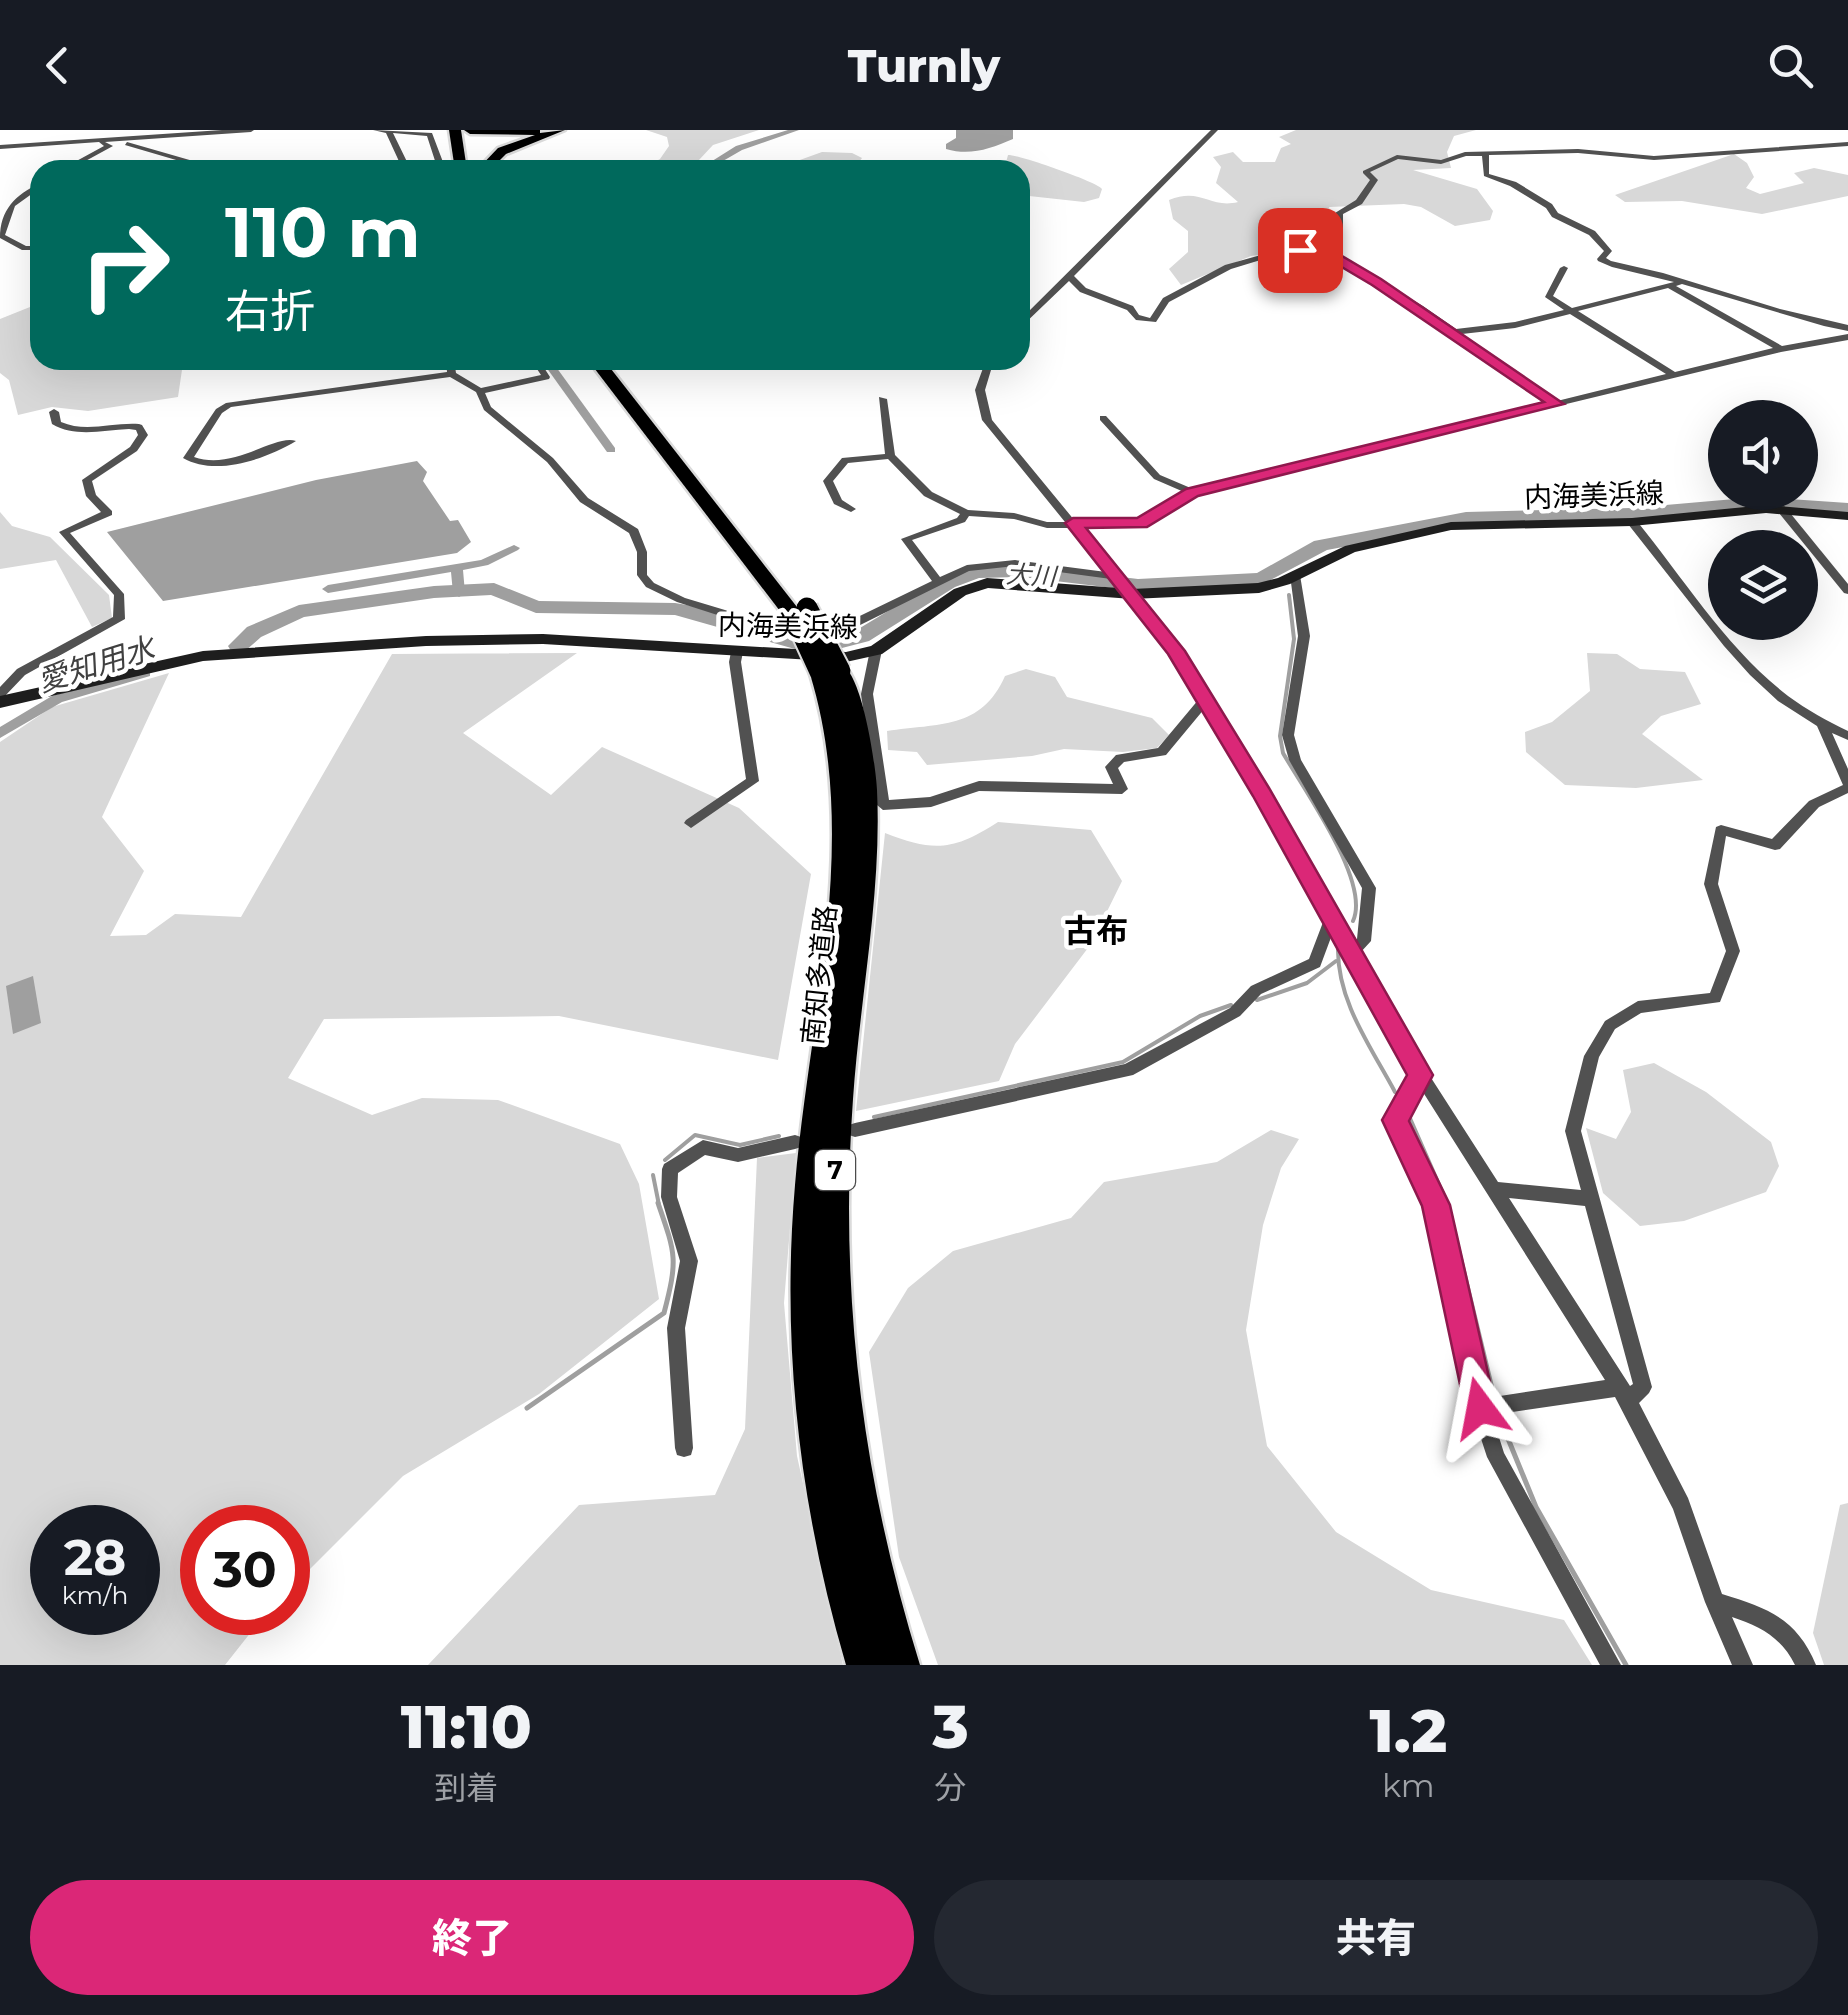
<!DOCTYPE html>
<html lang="ja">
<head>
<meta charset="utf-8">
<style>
	:root { --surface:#171b24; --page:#242831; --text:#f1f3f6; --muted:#9ea1a6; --accent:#db2777 }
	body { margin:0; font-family:Montserrat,"Noto Sans JP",sans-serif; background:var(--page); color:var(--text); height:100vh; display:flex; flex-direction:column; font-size:38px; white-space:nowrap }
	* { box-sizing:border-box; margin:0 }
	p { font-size:32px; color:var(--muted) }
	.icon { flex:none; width:55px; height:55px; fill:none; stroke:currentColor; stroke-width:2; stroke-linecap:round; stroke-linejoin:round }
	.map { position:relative; height:1535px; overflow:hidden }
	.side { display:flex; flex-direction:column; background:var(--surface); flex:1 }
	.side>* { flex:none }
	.guide { position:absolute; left:30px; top:30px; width:1000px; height:210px; border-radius:30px; box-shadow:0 10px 40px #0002; background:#00695c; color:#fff; overflow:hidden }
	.fabs { position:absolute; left:1708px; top:270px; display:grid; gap:20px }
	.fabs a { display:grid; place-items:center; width:110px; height:110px; border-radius:50%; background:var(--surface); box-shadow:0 10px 40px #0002; font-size:50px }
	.speed { position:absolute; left:30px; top:1375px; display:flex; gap:20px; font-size:50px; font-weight:700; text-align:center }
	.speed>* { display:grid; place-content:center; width:130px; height:130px; border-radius:50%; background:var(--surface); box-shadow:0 10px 40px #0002; line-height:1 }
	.speed small { font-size:25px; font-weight:400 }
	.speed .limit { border:15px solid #d22; background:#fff; color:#111 }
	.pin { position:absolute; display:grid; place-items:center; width:85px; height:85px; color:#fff; margin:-42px; border-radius:20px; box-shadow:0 5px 15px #0006 }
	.me { position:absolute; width:110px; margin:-55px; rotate:347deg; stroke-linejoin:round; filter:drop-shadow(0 0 8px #0008) }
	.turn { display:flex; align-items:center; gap:35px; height:210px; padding:0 30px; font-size:45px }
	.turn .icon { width:130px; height:130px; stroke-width:2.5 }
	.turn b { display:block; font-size:70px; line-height:85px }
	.eta { display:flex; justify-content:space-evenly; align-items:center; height:170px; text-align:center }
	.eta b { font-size:60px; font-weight:800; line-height:70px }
	.button { display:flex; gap:20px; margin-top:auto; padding:20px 30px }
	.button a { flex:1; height:115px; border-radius:60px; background:var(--accent); color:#fff; font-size:40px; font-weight:800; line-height:115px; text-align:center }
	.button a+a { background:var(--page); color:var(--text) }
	header { display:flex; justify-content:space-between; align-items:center; height:130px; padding:0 30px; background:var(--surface); font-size:45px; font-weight:800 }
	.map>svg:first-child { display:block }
	.green { fill:#d8d8d8; fill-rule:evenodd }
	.water { fill:#9f9f9f }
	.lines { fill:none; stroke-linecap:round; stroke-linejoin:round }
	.stream-far1 { stroke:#9f9f9f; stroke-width:4 }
	.stream { stroke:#9f9f9f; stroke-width:5 }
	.canal { fill:#9f9f9f; fill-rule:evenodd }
	.river { fill:#9f9f9f; fill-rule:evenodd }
	.highway-casing { stroke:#dbdbdb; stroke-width:5 }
	.street { fill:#515151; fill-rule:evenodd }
	.secondary { fill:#1e1e1e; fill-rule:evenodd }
	.highway { fill:#000; fill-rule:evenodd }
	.highway-bridge-casing { stroke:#dbdbdb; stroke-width:25; stroke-linecap:butt }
	.highway-bridge { stroke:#000; stroke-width:21 }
	.route { fill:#db2777; stroke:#8e194d; stroke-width:2.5 }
	.labels { text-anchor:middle; stroke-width:9; stroke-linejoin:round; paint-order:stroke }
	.far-water-label { font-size:25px; font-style:italic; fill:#404040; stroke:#fff }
	.shield { fill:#fff; stroke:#4c4c4c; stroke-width:2.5 }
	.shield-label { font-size:25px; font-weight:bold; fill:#000 }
	.street-label { font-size:28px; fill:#000; stroke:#fff }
	.water-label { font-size:30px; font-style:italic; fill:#404040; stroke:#fff }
	.quarter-label { font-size:32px; font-weight:bold; fill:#000; stroke:#fff }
</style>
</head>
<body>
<header><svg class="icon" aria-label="back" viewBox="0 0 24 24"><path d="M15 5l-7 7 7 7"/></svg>Turnly<svg class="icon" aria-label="search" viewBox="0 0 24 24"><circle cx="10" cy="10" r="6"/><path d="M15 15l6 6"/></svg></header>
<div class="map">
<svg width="1848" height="1535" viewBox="0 0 1848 1535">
	<rect width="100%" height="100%" fill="#fff"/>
	<g class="green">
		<polygon points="646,0 759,0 713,15 698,31 699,40 640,40 660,29 669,16 667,7"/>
		<path d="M1296,0H1476L1454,6L1447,22L1451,38L1413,40L1477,59L1493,81L1490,90L1455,96L1421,77L1404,74L1329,77L1337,107L1316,116L1251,126L1181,155L1169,139L1188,122V101L1173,89L1169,70C1201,57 1210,79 1238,72L1216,53L1221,37L1213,27L1233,22L1243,32H1275L1281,18L1291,14L1279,7Z"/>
		<polygon points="822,22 852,23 862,28 853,40 772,40"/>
		<polygon points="1734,24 1747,33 1754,47 1746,58 1760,64 1804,53 1794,43 1814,38 1848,45 1848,66 1762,84 1682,71 1625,72 1615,65"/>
		<path d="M1008,25C1020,25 1097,52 1102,59L1099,68L1084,72L1020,65V40H1004Z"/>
		<polygon points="40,173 40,230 183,233 178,267 88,281 52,277 18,285 9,250 0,243 0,189"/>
		<polygon points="0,382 12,396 50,407 109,465 112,488 92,497 56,430 0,439"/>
		<path d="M577,523L463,603L551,665L602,617L739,678L811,744L778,930L559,886L324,889L288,948L372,985L422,968L498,970L620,1014L639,1054L659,1169L539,1264L403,1346L288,1461V1398H202V1482L266,1483L225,1535H0V612L52,577L169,543L102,687L144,741L110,806L146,805L175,784L241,787L392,524ZM52,1398H138V1482H52Z"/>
		<polygon points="1587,523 1617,524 1640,539 1685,542 1701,574 1661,586 1642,604 1703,650 1636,658 1565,655 1526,622 1525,602 1552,592 1590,561"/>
		<path d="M1026,539L1055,547L1067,567L1152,588L1169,605L1157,618L1123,622L1064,619L1032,626L927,635L917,622L888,620L887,601C939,593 981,600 1005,546Z"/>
		<path d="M998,692L1091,700L1122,751L1091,814L1015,914L999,951L856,981L885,703C934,722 953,721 998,692Z"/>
		<polygon points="1654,933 1706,962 1771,1012 1779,1036 1766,1062 1684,1091 1640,1096 1603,1063 1586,998 1616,1009 1631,982 1623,940"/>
		<polygon points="1271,1000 1299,1009 1281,1038 1263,1095 1246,1200 1267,1316 1336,1402 1431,1460 1564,1490 1592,1535 938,1535 899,1427 869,1222 908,1158 953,1121 1071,1088 1104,1052 1217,1032"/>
		<polygon points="796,1023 784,1173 797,1326 843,1535 428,1535 579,1375 715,1365 745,1299 757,1028"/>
		<polygon points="1848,1373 1848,1535 1824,1535 1813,1503 1840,1375"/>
	</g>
	<g class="water">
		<path d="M956,0H1013V9C990,19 970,26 946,19V14L956,8Z"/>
		<polygon points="417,331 427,342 423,351 450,391 458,390 471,412 457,423 163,471 107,402 316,350"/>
		<polygon points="33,846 41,893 13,904 6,856"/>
	</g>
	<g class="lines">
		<g class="stream-far1">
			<path d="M1289,465L1294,509L1280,606L1283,623C1304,660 1371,752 1353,791"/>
			<path d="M1338,818C1337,871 1371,917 1395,962"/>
			<polyline points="1257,870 1307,853 1336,831"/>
			<polyline points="1409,986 1448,1075"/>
			<polyline points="874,987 1123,932 1200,886 1231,875"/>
			<polyline points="665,1030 695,1005 740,1015 779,1006"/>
			<polyline points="653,1045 659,1075"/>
		</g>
		<g class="stream">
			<polyline points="1447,1073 1494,1267"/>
			<path d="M527,1278L664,1183C678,1129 676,1125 658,1073"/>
			<polyline points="1502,1294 1536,1377 1626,1535"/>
		</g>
		<g class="canal">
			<polygon points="788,0 799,0 742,20 716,35 709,33 736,16"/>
			<polygon points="541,230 551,230 615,318 615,322 607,322"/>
			<polygon points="514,415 520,418 518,420 488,435 463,440 465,463 459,467 453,463 451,442 328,463 322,459 328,455 481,430"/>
			<polygon points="145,539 150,540 150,546 62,572 0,608 0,597 52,566"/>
		</g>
		<polygon class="river" points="1758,367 1848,373 1848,385 1758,377 1631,390 1466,394 1327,420 1261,455 1197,460 1138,461 1022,447 979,448 955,457 869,511 842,518 795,519 675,485 536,483 491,465 434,468 304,487 261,507 245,521 231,521 228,516 247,497 299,475 434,456 494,453 539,471 675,473 705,478 796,505 855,501 941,449 976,436 1022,435 1138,449 1257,443 1314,411 1466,382 1631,378"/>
		<defs>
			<g id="highway">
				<polygon points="449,0 461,0 467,40 455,40"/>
				<polygon points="464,0 540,0 540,3 565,0 506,24 490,40 477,40 498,18 535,5 470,4"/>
				<polygon points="588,230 604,230 797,477 797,485 783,485"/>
				<path d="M840,534C862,540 876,637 877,660C882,762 860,867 853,969C839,1163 862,1349 920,1535H846C800,1378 781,1219 795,1055C809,887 861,710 810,544L813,539L830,541Z"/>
			</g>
		</defs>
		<use href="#highway" class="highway-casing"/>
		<g class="street">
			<polygon points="222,0 254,0 251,2 105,12 113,16 69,40 60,40 104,16 99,12 0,19 0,15"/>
			<polygon points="373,0 432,3 446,40 438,40 427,6 393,3 411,40 403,40 386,3"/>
			<path d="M1211,0H1218L1074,146L1086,158L1133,176L1139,185L1150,188L1163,168L1225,135L1279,120L1318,117L1336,107L1335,83L1356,70L1370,50L1363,43V41L1397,25L1441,30L1465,22L1578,19L1654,26L1848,12V16L1654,30L1578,23L1489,25V44L1516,52L1552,74L1558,83L1595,101L1612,121L1606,128L1611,131L1663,143L1780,179L1848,195V201L1824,196L1682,154L1676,156L1782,216L1848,204V210L1781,222L1195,364L1145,395L1080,397L1180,518L1267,660L1353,812L1357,809L1362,758L1289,630L1282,605L1298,506L1290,445L1295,442L1300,445L1310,506L1294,605L1301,630L1376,758L1371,811L1360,823L1426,940L1498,1052L1581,1060L1565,1001L1584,926L1605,891L1638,871L1710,863L1726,821L1704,754L1716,697L1721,695L1772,709L1809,671L1843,655L1817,596L1778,571L1750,545L1724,516L1628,394V390H1636C1684,449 1727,519 1788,566C1807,580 1827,591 1848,601V610L1832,603L1848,639V663L1819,677L1780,719L1775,720L1726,706L1718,754L1740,821L1720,872L1641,883L1615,899L1599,927L1581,1001L1652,1257L1649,1263L1639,1273L1688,1368L1722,1464C1768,1478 1797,1489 1816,1535H1795C1782,1508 1760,1496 1732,1487L1753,1535H1732L1705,1472L1673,1379L1615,1267L1492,1285L1504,1323L1621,1535H1600L1487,1327L1471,1278L1428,1076L1387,990L1413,945L1333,802L1320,837L1261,864L1240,886L1133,945L855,1007L849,1005L847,1000L849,995L855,993L1125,934L1230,878L1251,856L1309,829L1325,787L1257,665L1205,578L1166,625L1124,632L1118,638L1128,659L1122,664L979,661L931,677L883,680L877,675L861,564L870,520L876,516L882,520L873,564L889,670L930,667L979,651L1113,654L1105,637L1116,625L1158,618L1199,569L1172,523L1111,449L1015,436L969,441L842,504L813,510L786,507L677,472L646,457L637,445V422L629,403L580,372L547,332L484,280L476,262L450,247L231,277L222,283L194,327C234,341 274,304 296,311C266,329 216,347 183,328L216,279L226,273L447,242L446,230H454L456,243L481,258L541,245L531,230H539L550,247L549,249L485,263L491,277L553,328L588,368L638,399L647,422V445L654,453L685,468L791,500L813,502L835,498L932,451L901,409L957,388L960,384L924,366L888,329L848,333L833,351L842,370L856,379L851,382L834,374L823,351L842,328L885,324L879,267L887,269L895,325L932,362L968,380L1014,383L1047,392H1065L982,290L975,260L986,230H994L985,260L992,290L1075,391L1139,390L1184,362L1154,349L1100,290V286H1106L1160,345L1193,359L1548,273L1417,180L1319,121L1280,124L1231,139L1169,172L1156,192L1136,190L1127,180L1080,162L1069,151L1020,198V190ZM1466,26H1482L1484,46L1510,56L1546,78L1552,87L1589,105L1604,121L1597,129L1598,131L1612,137L1674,152L1572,178L1553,166L1568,138L1564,136L1560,138L1545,167L1564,180L1515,192L1456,199L1423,176L1326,119L1343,110V84L1362,74L1378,50L1370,42L1398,29L1441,34ZM1668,158L1773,218L1675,242L1578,181ZM1570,184L1666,244L1557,271L1462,204L1515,198ZM969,386L1014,389L1047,398H1070L1106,442L1015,430L967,435L940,447L912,410L965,392ZM1421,959L1605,1250L1487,1268L1444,1075L1403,990ZM1509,1068L1585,1076L1633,1254L1630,1256Z"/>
			<polygon points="127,12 200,33 308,38 312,40 200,37 125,15"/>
			<path d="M40,53V58L15,76L5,105L26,116H40V120H22L0,108C0,80 15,65 40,53Z"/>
			<path d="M54,279L59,282L61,292C86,303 113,292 139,294L142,295L148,305L137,321L92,351L96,365L112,381V385L70,403L124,464L125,489L25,545L4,567L0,568V557L17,539L113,487L114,465L59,402L101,382L86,366L82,350L130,317L138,305L136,300L129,299C103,300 76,308 52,294L49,282Z"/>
			<polygon points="1762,362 1773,362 1848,454 1848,464 1844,463"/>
			<polygon points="737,518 743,522 741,532 759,651 691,698 684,693 686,690 746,649 729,532 731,522"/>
			<polygon points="795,1005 801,1007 803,1012 801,1017 795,1019 738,1032 705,1025 678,1043 677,1067 698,1131 685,1198 693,1318 691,1325 684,1327 677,1325 675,1318 667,1198 680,1131 661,1067 662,1039 664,1034 703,1010 738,1018"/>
		</g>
		<polygon class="secondary" points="1766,375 1848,382 1848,390 1766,383 1632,396 1451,400 1355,422 1290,454 1259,463 1132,469 988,458 966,465 882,524 846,532 543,514 426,516 203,531 0,578 0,566 203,521 426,506 543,504 846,522 871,516 954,459 987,448 1132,459 1258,453 1278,448 1345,416 1451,392 1632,388"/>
		<use href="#highway" class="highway"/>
		<defs>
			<g id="highway-bridge">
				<polyline points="807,478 840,541"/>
				<polyline points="800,498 821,544"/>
			</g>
		</defs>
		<use href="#highway-bridge" class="highway-bridge-casing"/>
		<use href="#highway-bridge" class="highway-bridge"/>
	</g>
	<polygon class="route" points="1300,116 1325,116 1381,149 1564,274 1198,366 1147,397 1086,398 1185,521 1269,658 1433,945 1409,991 1450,1075 1496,1278 1491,1289 1480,1293 1470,1289 1465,1278 1422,1076 1382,990 1407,945 1253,666 1168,524 1065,393 1073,388 1137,388 1186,359 1544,272 1372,155 1318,123 1295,123 1293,120"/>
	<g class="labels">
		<g class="far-water-label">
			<text transform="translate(1031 445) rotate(3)" y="9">大川</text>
		</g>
		<rect class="shield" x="815" y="1020" width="40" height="40" rx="8"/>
		<g class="shield-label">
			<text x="835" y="1049">7</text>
		</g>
		<g class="street-label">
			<text transform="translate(1594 365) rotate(-2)" y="10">内海美浜線</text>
			<text transform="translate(788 496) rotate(1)" y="10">内海美浜線</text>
			<text transform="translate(819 845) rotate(-84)" y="10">南知多道路</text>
		</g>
		<g class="water-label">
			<text transform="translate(96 535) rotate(-17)" y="10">愛知用水</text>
		</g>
		<g class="quarter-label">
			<text x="1096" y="812">古布</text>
		</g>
	</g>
</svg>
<div class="fabs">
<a><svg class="icon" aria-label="sound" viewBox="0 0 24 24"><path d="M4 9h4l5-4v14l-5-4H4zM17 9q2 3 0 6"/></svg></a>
<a><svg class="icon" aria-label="layers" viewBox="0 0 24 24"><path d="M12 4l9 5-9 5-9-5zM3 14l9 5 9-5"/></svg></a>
</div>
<div class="speed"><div>28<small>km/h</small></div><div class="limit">30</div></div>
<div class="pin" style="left:1300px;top:120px;background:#d93025"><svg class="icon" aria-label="arrive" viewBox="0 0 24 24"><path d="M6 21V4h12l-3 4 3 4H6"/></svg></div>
<svg class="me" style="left:1480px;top:1278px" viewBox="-20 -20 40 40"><path d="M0-17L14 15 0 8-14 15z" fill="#db2777" stroke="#fff" stroke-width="4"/></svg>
<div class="guide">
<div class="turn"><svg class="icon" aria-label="right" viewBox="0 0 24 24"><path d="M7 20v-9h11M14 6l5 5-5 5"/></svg><div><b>110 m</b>右折</div></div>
</div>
</div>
<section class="side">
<div class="eta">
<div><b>11:10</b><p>到着</p></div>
<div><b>3</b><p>分</p></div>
<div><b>1.2</b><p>km</p></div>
</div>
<div class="button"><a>終了</a><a>共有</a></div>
</section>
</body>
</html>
